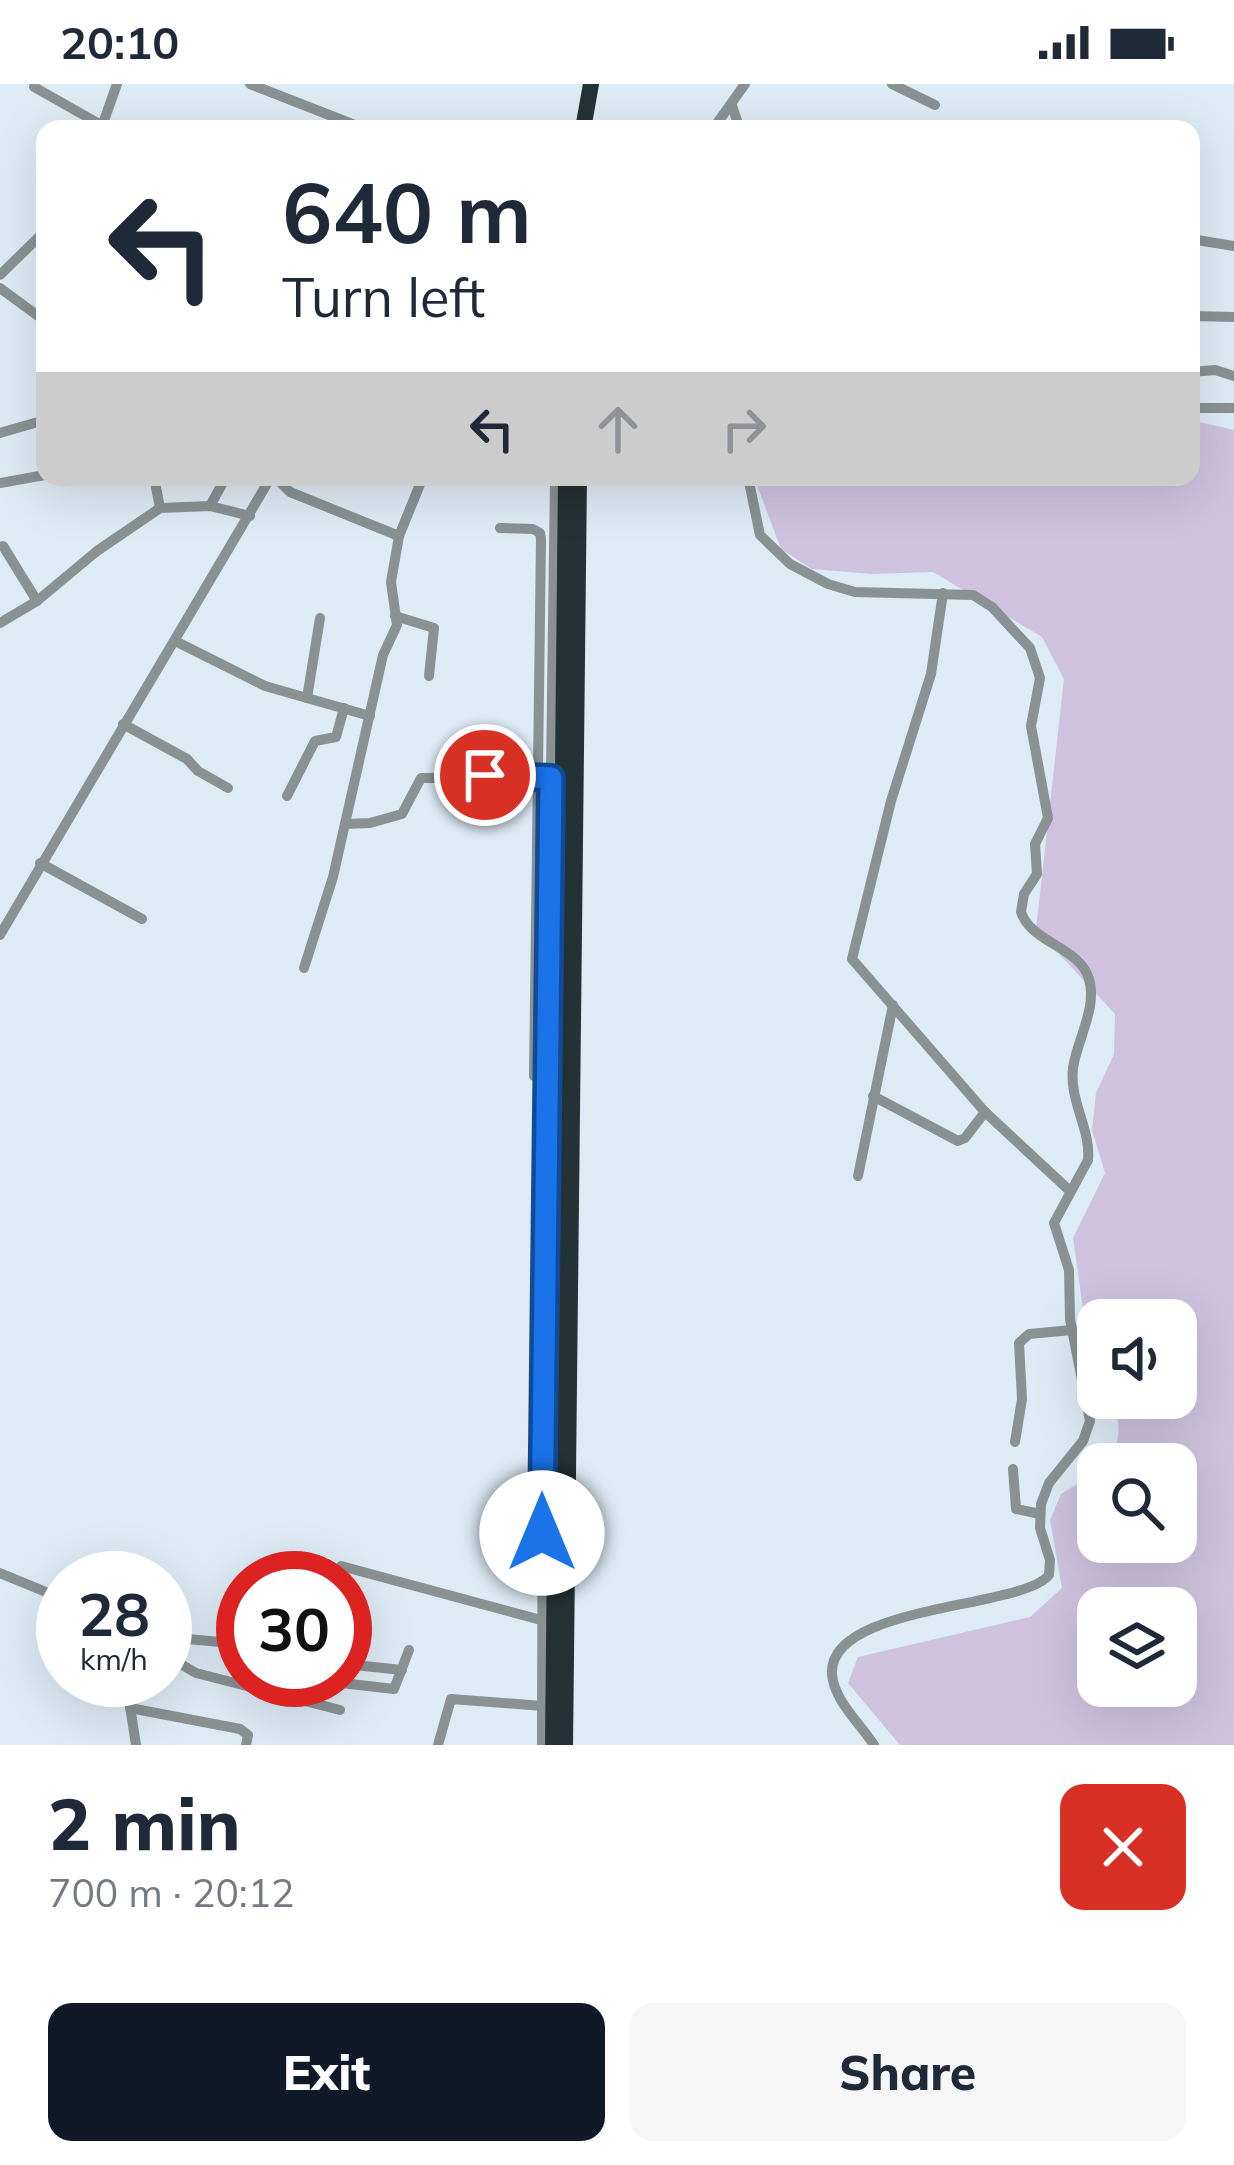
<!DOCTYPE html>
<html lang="en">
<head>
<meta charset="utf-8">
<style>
	:root { --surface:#fff; --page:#f6f6f7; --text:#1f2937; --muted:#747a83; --accent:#111827 }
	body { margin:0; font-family:Mulish,sans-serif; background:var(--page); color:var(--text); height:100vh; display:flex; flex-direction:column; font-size:45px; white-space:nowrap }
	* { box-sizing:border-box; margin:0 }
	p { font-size:39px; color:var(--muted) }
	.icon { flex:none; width:66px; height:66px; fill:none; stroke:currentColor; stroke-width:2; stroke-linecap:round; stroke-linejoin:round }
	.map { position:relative; height:1661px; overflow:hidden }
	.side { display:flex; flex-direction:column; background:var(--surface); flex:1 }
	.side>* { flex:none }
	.banner { position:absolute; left:36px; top:36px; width:1164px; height:366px; border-radius:24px; box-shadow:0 12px 48px #0002; background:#fff; color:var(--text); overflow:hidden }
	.buttons { position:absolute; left:1077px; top:1215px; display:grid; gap:24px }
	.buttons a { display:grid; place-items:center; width:120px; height:120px; border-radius:24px; background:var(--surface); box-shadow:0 12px 48px #0002; font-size:60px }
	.speed { position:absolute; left:36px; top:1467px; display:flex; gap:24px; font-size:60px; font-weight:700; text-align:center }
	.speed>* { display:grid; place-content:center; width:156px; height:156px; border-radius:50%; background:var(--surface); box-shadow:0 12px 48px #0002; line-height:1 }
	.speed small { font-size:30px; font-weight:400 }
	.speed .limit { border:18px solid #d22; background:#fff; color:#111 }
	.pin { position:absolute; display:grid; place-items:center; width:102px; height:102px; color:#fff; margin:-51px; border:6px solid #fff; border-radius:50%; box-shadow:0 3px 12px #0007 }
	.me { position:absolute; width:132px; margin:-66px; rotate:0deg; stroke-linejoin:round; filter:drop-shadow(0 0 9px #0008) }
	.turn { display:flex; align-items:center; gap:42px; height:252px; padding:0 48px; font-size:54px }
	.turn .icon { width:156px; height:156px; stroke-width:2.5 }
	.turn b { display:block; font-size:84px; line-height:102px }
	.lanes { display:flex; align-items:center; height:114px; padding:0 48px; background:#0003; justify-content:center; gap:60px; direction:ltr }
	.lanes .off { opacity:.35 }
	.round { display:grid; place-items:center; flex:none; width:126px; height:126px; border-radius:24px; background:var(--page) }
	.summary { display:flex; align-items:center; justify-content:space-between; height:204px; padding:0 48px }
	h1 { font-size:72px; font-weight:800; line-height:90px }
	.primary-button { display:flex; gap:24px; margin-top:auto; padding:24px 48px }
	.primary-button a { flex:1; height:138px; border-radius:24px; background:var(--accent); color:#fff; font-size:48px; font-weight:800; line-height:138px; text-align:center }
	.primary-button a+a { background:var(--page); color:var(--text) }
	.status { display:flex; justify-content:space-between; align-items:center; height:84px; padding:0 60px; background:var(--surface); direction:ltr }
	.status svg { height:33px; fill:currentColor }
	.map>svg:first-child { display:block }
	.green { fill:#cec2df; fill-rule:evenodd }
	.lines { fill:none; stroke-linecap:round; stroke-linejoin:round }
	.minor { stroke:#899192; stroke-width:10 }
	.highway { stroke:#233234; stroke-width:16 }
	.route-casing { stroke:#114b97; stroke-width:30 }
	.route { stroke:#1a73e8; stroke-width:21 }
</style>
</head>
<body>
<div class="status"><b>20:10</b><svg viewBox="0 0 49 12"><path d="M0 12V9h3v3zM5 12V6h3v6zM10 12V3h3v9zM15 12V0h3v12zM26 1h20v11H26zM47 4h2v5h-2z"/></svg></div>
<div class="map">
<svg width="1234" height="1661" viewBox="0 0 1234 1661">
	<rect width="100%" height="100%" fill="#ddebf5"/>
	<path class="green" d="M1191,336L1234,346V1661H900L848,1599L858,1573L1030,1533L1062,1504L1050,1436L1061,1410L1098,1387V1458H1176V1380H1108C1120,1357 1124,1337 1108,1314H1176V1236H1098V1299L1092,1290L1073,1154L1105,1089L1092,1046L1096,1009L1114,970L1115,930L1036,845L1064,595L1042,553L933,488L872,490L812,485L781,465L754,393H1191ZM1098,1524H1176V1602H1098Z"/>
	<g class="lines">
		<g class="minor">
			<polyline points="250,0 365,45"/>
			<polyline points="892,0 935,21"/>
			<polyline points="34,3 103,42"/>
			<polyline points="732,22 740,45"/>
			<polyline points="101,45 117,0"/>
			<polyline points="713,45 745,0"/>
			<polyline points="1191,155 1234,162"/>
			<polyline points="0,191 45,147"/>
			<polyline points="0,204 45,237"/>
			<polyline points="1191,232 1234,233"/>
			<polyline points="1191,288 1215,286 1234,292"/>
			<polyline points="1191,324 1234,324"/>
			<polyline points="0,349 45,336"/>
			<polyline points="154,393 160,424"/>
			<polyline points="275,393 290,408 399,452"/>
			<path d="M748,393L760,451L790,480L828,500L855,508L973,511L992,523L1030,564L1040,594L1031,642L1048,734L1035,760L1037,790L1024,810L1021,828C1031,858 1077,863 1088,892C1099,922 1077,955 1073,984C1069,1017 1091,1045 1088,1076L1054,1139L1069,1186L1070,1235L1090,1337L1083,1357L1049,1399L1041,1420L1040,1444L1050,1476L1049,1491C1022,1525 828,1520 832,1590C834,1617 860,1639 874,1661"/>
			<polyline points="0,399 45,391"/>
			<polyline points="210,422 226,393"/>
			<polyline points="500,444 533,445 540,449 541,455 534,992"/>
			<polyline points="3,462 37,517"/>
			<polyline points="943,509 931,590 891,717 852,875 985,1028 1070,1107"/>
			<polyline points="395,532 434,544 429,592"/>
			<polyline points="0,539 37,517 97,467 160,424 210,422 250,432"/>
			<polyline points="175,557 265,602 370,632"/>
			<polyline points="307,614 320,534"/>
			<polyline points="123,640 187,675 198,687 228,704"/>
			<polyline points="287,712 315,657 336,653 344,624"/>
			<polyline points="345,740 370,739 402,730 421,694 542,694"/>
			<polyline points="40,779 142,835"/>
			<polyline points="0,851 271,393"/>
			<polyline points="304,884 333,793 383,571 397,541 391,498 399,452 423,393"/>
			<polyline points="873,1012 958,1057 965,1054 985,1028"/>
			<polyline points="858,1092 893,921"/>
			<polyline points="1015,1358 1022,1315 1019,1259 1029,1250 1072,1246"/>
			<polyline points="1013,1385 1016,1425 1040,1430"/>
			<polyline points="341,1482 541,1536"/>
			<polyline points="0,1489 63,1515"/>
			<polyline points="165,1553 243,1560"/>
			<polyline points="165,1571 196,1589 340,1626"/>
			<polyline points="345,1580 402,1586"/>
			<polyline points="126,1596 136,1661"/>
			<polyline points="315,1596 394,1605 409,1566"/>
			<polyline points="130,1624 240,1645 248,1651 246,1661"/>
			<polyline points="438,1661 451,1615 543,1622"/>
			<polyline points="542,1661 543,1276 555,393"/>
		</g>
		<g class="highway">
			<polyline points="583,45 591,0"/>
			<polyline points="553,1661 566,393"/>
			<polyline points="565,1661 579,393"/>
		</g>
	</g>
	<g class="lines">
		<defs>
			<polyline id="route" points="485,691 551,694 542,1449"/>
		</defs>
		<use href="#route" class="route-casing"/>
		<use href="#route" class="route"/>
	</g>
</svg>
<div class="buttons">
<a><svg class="icon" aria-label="sound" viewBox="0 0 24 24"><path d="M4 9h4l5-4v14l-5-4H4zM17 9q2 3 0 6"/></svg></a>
<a><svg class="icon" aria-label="search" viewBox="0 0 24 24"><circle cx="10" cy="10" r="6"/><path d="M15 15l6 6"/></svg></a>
<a><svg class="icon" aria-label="layers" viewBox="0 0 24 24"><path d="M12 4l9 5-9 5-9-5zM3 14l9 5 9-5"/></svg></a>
</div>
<div class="speed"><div>28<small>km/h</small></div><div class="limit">30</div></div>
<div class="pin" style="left:485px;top:691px;background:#d93025"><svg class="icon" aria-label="arrive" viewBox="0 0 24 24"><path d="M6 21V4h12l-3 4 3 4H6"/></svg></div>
<svg class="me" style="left:542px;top:1449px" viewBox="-20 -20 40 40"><circle r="19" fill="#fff"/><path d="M0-13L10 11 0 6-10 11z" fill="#1a73e8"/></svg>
<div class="banner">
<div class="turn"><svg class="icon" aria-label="left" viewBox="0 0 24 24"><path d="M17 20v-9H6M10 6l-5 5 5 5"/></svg><div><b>640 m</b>Turn left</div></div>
<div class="lanes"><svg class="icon" aria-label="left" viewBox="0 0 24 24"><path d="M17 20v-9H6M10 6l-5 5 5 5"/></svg><svg class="icon off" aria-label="ahead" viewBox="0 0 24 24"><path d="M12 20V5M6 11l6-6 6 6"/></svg><svg class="icon off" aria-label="right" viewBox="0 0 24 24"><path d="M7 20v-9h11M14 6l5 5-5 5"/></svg></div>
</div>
</div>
<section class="side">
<div class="summary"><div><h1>2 min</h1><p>700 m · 20:12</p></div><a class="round" style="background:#d93025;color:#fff"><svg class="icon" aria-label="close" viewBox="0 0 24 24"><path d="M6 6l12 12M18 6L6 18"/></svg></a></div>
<div class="primary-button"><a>Exit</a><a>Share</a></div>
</section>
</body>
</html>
